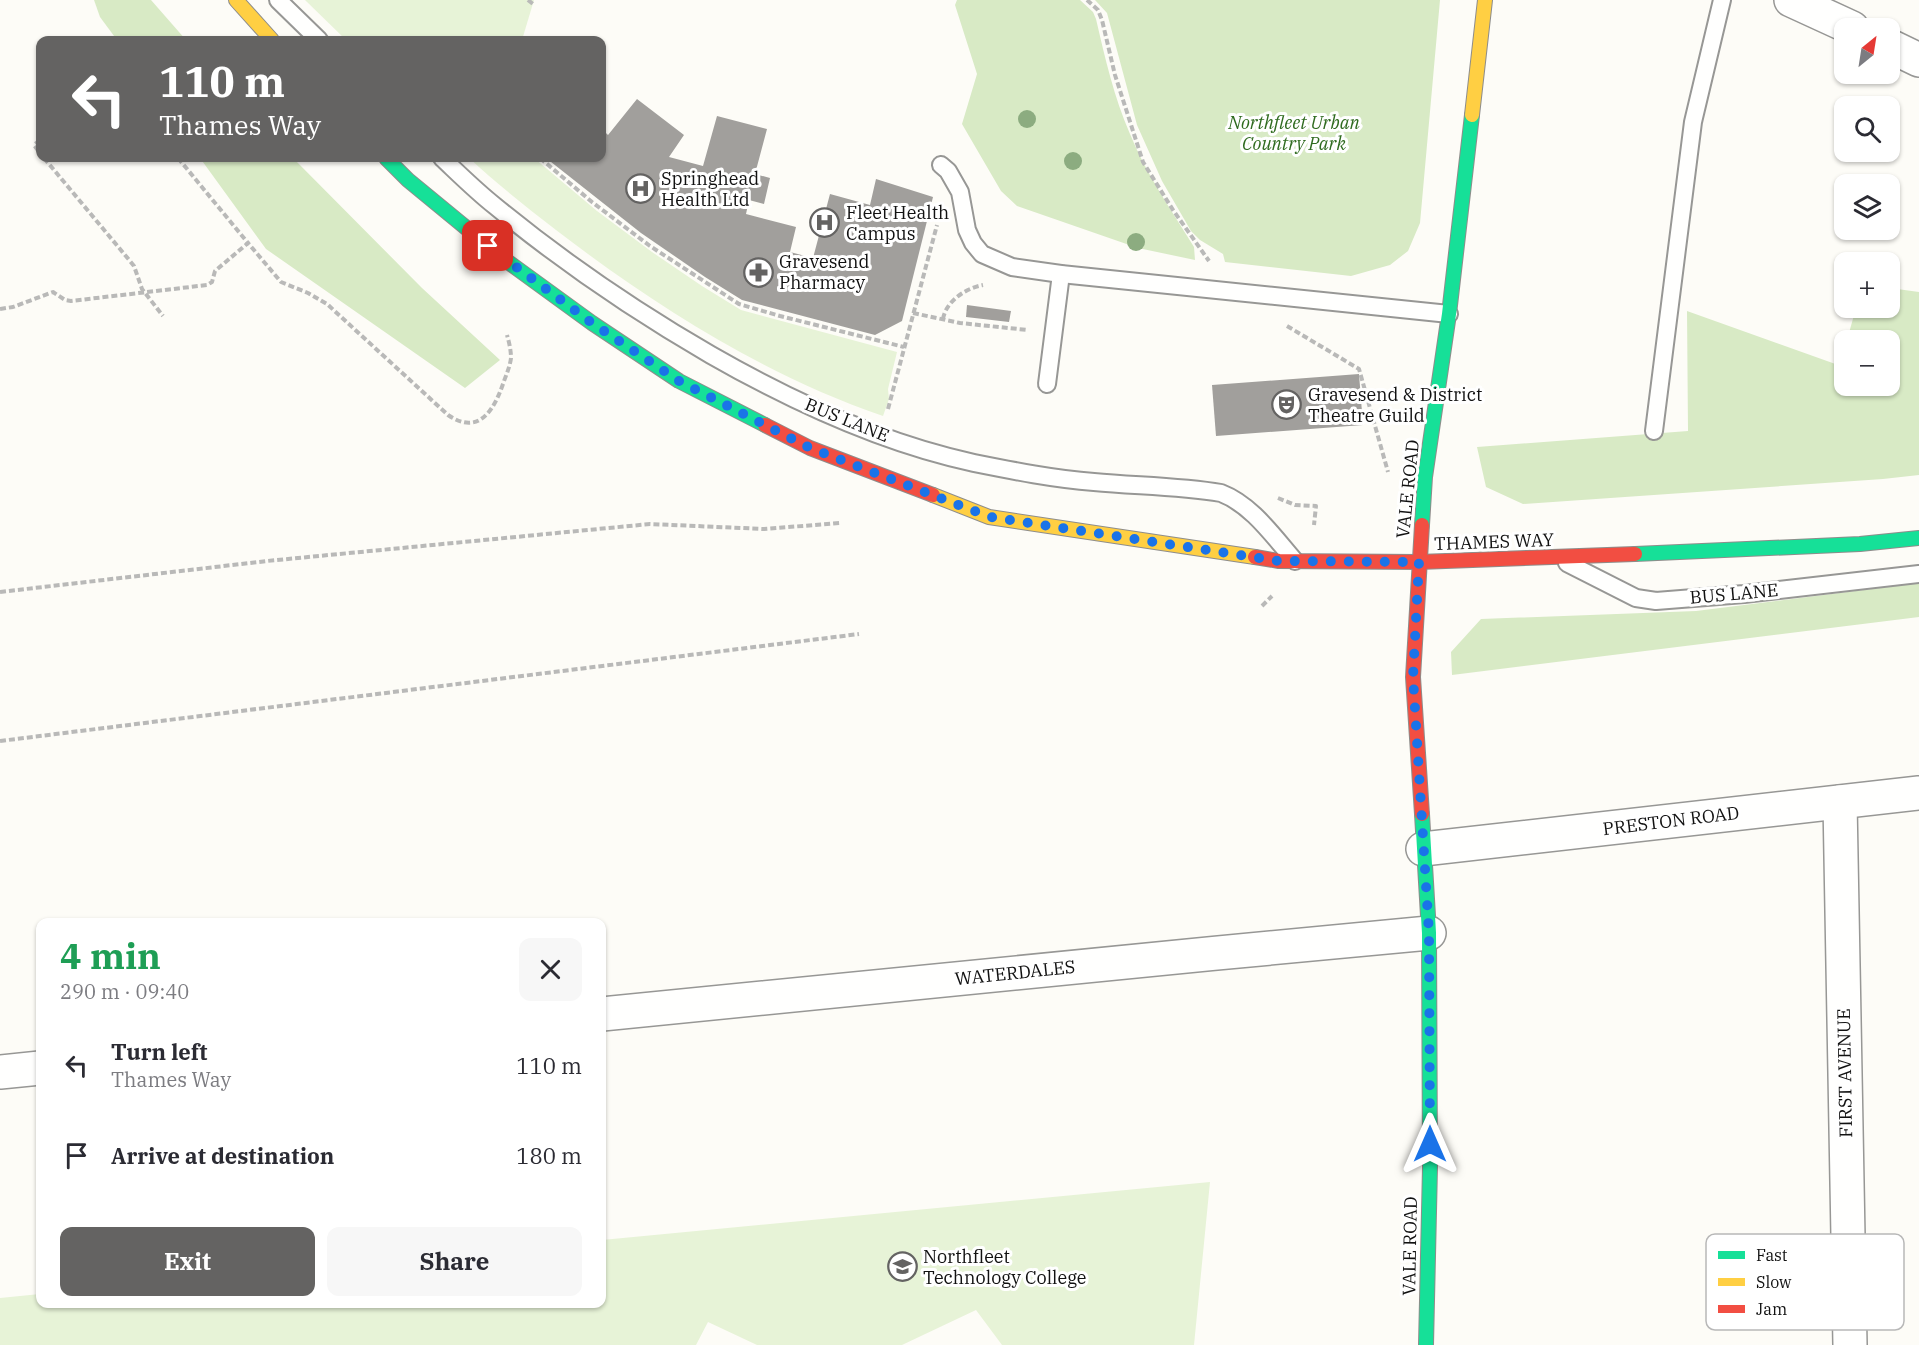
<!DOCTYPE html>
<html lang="en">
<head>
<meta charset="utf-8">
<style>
	:root { --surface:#fff; --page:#f7f7f7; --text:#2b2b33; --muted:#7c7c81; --accent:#646362 }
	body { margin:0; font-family:"IBM Plex Serif",serif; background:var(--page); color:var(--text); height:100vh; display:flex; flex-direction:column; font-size:22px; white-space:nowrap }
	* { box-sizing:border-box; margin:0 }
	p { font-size:20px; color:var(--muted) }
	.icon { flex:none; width:33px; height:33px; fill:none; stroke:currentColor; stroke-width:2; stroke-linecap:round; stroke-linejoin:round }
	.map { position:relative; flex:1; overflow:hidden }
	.panel { position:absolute; left:36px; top:918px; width:570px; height:390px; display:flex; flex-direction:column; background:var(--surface); border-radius:12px; box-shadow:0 2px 4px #0004 }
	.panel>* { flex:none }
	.hud { position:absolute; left:36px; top:36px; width:570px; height:126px; border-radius:12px; box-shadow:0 2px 4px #0004; background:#646362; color:#fff; overflow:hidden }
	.needle { width:39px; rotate:30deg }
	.tools { position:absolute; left:1834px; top:18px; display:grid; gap:12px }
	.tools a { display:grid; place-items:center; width:66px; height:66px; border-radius:12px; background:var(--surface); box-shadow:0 2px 4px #0004; font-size:30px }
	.pin { position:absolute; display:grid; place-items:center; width:51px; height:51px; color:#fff; margin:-26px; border-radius:12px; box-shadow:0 3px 9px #0006 }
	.me { position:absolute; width:66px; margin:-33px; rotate:0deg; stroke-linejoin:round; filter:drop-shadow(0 0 4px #0008) }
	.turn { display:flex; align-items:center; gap:21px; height:126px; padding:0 24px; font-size:27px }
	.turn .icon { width:78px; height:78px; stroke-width:2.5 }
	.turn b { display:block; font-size:42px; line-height:51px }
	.round { display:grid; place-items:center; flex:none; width:63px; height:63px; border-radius:12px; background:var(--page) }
	.summary { display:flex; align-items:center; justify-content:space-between; height:102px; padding:0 24px }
	h1 { font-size:36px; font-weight:700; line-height:45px; color:#1e9e55 }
	.action { display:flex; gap:12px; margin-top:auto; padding:12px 24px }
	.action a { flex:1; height:69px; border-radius:12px; background:var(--accent); color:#fff; font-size:24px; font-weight:700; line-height:69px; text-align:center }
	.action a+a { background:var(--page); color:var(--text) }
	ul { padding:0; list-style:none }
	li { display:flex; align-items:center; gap:18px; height:90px; padding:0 24px }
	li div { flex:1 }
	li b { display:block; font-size:22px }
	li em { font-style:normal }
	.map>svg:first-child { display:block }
	.green { fill:#e7f3d7 }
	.forest { fill:#d8eac5 }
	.building { fill:#a19f9c }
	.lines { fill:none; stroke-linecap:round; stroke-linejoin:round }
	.lane-casing { stroke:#979795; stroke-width:20 }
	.street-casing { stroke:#979795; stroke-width:36 }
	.fast-casing { stroke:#8e8d8b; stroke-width:16 }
	.slow-casing { stroke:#8e8d8b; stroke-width:16 }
	.jam-casing { stroke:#8e8d8b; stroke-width:16 }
	.path { stroke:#b9b9b8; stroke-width:4; stroke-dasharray:6 3; stroke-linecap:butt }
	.lane { stroke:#fffffe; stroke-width:16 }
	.street { stroke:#fffffe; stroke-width:33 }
	.fast { stroke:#16e098; stroke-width:14 }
	.slow { stroke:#ffcf43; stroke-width:14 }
	.jam { stroke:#f24e42; stroke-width:14 }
	.tree { fill:#8cac80 }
	.route { stroke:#1a73e8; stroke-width:10; stroke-dasharray:0 18 }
	.labels { text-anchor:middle; stroke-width:6; stroke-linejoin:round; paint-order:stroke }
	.park-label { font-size:18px; font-style:italic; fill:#2f6b1f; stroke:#fff }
	.poi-label { font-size:18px; fill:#111; stroke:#fff; text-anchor:start }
	.street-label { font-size:18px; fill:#111; stroke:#fff }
	.key { fill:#fff; stroke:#b8b8b8; stroke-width:1.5 }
	.key-label { font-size:16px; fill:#111 }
</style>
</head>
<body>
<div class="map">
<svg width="1919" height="1345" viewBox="0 0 1919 1345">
	<rect width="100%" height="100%" fill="#fdfcf7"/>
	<g class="green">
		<polygon points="305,0 534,0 522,40 346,40"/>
		<path d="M469,158H534L597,211L652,252L702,286L741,310L897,352L888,389L889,399L883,416C764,375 655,306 556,230C526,207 496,183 469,158Z"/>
		<polygon points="1210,1182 1194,1345 1002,1345 976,1310 902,1345 757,1345 708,1322 696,1345 0,1345 0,1298 40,1294 40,1304 602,1304 602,1240"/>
	</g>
	<g class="forest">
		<polygon points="94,0 151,0 186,40 117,40 100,17"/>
		<path d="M957,0H1080L1093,12L1096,19C1105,58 1114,97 1130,134C1146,174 1172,211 1194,247L1195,260L1138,248L1017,206L1001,191L962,124L977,74L955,5Z"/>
		<polygon points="1095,0 1440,0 1420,223 1408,251 1390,265 1351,276 1225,262 1223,254 1200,240 1191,231 1162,181 1137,125 1107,13"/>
		<polygon points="200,158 293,158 422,288 500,360 465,388 266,249"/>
		<polygon points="1890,288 1919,292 1919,475 1883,479 1523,504 1486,487 1477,447 1688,431 1687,311 1841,366 1845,351 1845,386 1890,386 1890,340 1847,340 1856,308 1890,308"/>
		<polygon points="1919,583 1919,617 1452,675 1451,652 1481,619 1696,611"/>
	</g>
	<g class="building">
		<polygon points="637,99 684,135 669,157 703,166 717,116 767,129 755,174 770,178 764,204 749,200 746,214 796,227 790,252 813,258 830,194 870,205 876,179 933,197 902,321 875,335 742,300 705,277 641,233 546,158 602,158 602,129 608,135"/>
		<polygon points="967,305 1011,311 1009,322 966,317"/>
		<polygon points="1359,374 1363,425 1216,436 1212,385"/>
	</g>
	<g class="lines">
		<defs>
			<g id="lane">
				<polyline points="278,0 319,40"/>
				<path d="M442,158C459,174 476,191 495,206C563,262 635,311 711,355C793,402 881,443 974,463C1014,471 1054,479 1094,482C1137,486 1179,486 1221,493C1252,505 1273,536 1295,561"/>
				<polyline points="941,165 948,171 960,192 967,230 973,243 982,254 1012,267 1061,274 1449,314"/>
				<polyline points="1047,384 1061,274"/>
				<polyline points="1654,431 1693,122 1722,0"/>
				<polyline points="1567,563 1636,598 1656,601 1744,594 1919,574"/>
			</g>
			<g id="street">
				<polyline points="1791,0 1852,28"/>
				<polyline points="1890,46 1919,60"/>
				<polyline points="1840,802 1850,1345"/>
				<polyline points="1423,849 1919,793"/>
				<path d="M602,1014C877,988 1153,958 1429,933"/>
				<polyline points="0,1072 40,1068"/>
			</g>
			<g id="fast">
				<polyline points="386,158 408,180 504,259 592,323 679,381 765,425"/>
				<polyline points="1422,525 1425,477 1449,314 1472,115"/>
				<polyline points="1635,554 1860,544 1919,538"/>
				<polyline points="1422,814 1429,933 1430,1167 1426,1345"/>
			</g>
			<g id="slow">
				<polyline points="236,0 272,40"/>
				<polyline points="1472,115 1485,0"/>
				<polyline points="933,495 989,517 1255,557"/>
			</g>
			<g id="jam">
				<polyline points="765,425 810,448 933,495"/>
				<polyline points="1255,557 1279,561 1419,562 1635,554"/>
				<polyline points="1422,814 1413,677 1422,525"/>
			</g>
		</defs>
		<use href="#lane" class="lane-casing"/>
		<use href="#street" class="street-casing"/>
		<use href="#fast" class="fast-casing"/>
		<use href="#slow" class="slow-casing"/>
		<use href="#jam" class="jam-casing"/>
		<g class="path">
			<polyline points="528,0 533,4"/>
			<polyline points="1087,0 1098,10 1102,20 1115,75 1143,162 1173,210 1209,261"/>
			<polyline points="40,140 34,145 40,153"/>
			<polyline points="44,158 130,261 134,266 142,289 163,316"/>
			<polyline points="178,158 248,243"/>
			<polyline points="540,158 592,202 650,246 739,304 780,316 904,347"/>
			<path d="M0,309L13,307L53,292L65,300L71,301L207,285L212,282L215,271L248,243L281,282L308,293L327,304L448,415C480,437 495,408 504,381C507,373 510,366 511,358C511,350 509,342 507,335"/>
			<polyline points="913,313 960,323 1028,330"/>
			<path d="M943,319C946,301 966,288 983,285"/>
			<polyline points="1287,326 1359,369 1388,472"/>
			<polyline points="888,409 937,225"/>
			<polyline points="1278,498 1295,505 1316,506 1314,525"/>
			<polyline points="0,592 267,561 650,524 764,529 840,523"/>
			<polyline points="1262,606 1272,596"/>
			<polyline points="0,741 859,634"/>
		</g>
		<use href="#lane" class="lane"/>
		<use href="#street" class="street"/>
		<use href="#fast" class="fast"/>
		<use href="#slow" class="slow"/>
		<use href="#jam" class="jam"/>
	</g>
	<g class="tree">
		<circle cx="1027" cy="119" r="9"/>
		<circle cx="1073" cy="161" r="9"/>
		<circle cx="1136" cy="242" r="9"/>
	</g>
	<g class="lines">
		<polyline class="route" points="488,246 592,323 679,381 810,448 990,517 1279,561 1419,562 1413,677 1429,933 1430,1144"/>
	</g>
	<defs>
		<symbol id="hospital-ring" viewBox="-11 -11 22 22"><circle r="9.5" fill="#fff" stroke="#646362" stroke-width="1.5"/><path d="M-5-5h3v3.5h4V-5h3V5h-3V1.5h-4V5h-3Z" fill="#646362"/></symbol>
		<symbol id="pharmacy-ring" viewBox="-11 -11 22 22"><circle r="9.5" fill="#fff" stroke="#646362" stroke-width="1.5"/><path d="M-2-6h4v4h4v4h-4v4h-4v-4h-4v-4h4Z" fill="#646362"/></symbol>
		<symbol id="theatre-ring" viewBox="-11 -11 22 22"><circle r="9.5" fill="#fff" stroke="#646362" stroke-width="1.5"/><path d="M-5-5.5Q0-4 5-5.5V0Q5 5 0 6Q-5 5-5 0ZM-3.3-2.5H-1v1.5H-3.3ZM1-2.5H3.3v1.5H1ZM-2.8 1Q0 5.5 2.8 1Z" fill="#646362"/></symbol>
		<symbol id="school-ring" viewBox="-11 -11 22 22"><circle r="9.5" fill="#fff" stroke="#646362" stroke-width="1.5"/><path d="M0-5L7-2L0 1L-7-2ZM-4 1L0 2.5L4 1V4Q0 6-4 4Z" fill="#646362"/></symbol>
	</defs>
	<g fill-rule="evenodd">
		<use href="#hospital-ring" x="624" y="172" width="33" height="33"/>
		<use href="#hospital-ring" x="808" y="206" width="33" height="33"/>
		<use href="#pharmacy-ring" x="742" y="256" width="33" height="33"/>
		<use href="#theatre-ring" x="1270" y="388" width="33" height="33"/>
		<use href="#school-ring" x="886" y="1250" width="33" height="33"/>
	</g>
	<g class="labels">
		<g class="park-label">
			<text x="1294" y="129">Northfleet Urban<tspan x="1294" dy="21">Country Park</tspan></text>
		</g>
		<g class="poi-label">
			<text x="661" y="185">Springhead<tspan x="661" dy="21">Health Ltd</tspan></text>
			<text x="846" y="219">Fleet Health<tspan x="846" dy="21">Campus</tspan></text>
			<text x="779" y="268">Gravesend<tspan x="779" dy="21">Pharmacy</tspan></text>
			<text x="1308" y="401">Gravesend &amp; District<tspan x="1308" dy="21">Theatre Guild</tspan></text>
			<text x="923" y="1263">Northfleet<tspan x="923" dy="21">Technology College</tspan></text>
		</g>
		<g class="street-label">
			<text transform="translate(847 420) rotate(22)" y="6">BUS LANE</text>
			<text transform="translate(1408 489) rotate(-84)" y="6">VALE ROAD</text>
			<text transform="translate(1494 542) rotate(-2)" y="6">THAMES WAY</text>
			<text transform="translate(1734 594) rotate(-5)" y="6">BUS LANE</text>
			<text transform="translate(1671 821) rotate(-7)" y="6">PRESTON ROAD</text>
			<text transform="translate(1015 973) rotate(-6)" y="6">WATERDALES</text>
			<text transform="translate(1845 1073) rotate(-91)" y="6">FIRST AVENUE</text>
			<text transform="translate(1410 1246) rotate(-89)" y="6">VALE ROAD</text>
		</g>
	</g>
	<rect x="1706" y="1234" width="198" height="96" rx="9" class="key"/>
	<rect x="1718" y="1251" width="27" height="8" fill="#16e098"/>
	<rect x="1718" y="1278" width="27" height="8" fill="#ffcf43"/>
	<rect x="1718" y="1305" width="27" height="8" fill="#f24e42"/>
	<g class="key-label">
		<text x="1756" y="1261">Fast</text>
		<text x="1756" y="1288">Slow</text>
		<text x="1756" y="1315">Jam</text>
	</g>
</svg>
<div class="tools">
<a><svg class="needle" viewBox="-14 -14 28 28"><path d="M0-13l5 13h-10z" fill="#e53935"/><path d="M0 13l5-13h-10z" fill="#7c7c81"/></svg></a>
<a><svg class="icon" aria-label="search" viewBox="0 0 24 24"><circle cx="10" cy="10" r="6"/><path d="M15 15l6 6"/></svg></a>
<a><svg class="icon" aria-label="layers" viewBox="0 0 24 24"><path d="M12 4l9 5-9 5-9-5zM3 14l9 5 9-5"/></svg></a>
<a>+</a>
<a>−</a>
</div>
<div class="pin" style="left:488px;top:246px;background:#d93025"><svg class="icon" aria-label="arrive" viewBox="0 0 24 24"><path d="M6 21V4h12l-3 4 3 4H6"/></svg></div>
<svg class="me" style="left:1430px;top:1144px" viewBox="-20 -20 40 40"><path d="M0-17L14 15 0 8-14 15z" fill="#1a73e8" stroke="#fff" stroke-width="4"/></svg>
<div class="hud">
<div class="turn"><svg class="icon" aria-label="left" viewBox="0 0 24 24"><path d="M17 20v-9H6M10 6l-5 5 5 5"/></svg><div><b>110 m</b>Thames Way</div></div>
</div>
<section class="panel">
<div class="summary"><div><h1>4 min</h1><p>290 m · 09:40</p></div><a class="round"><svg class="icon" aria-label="close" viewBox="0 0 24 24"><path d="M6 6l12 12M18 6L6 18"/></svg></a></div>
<ul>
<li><svg class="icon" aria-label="left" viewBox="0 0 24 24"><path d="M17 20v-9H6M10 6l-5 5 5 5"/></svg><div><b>Turn left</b><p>Thames Way</p></div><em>110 m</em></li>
<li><svg class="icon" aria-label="arrive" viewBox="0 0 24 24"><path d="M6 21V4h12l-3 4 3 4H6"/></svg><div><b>Arrive at destination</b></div><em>180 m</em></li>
</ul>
<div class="action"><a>Exit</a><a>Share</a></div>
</section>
</div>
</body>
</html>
